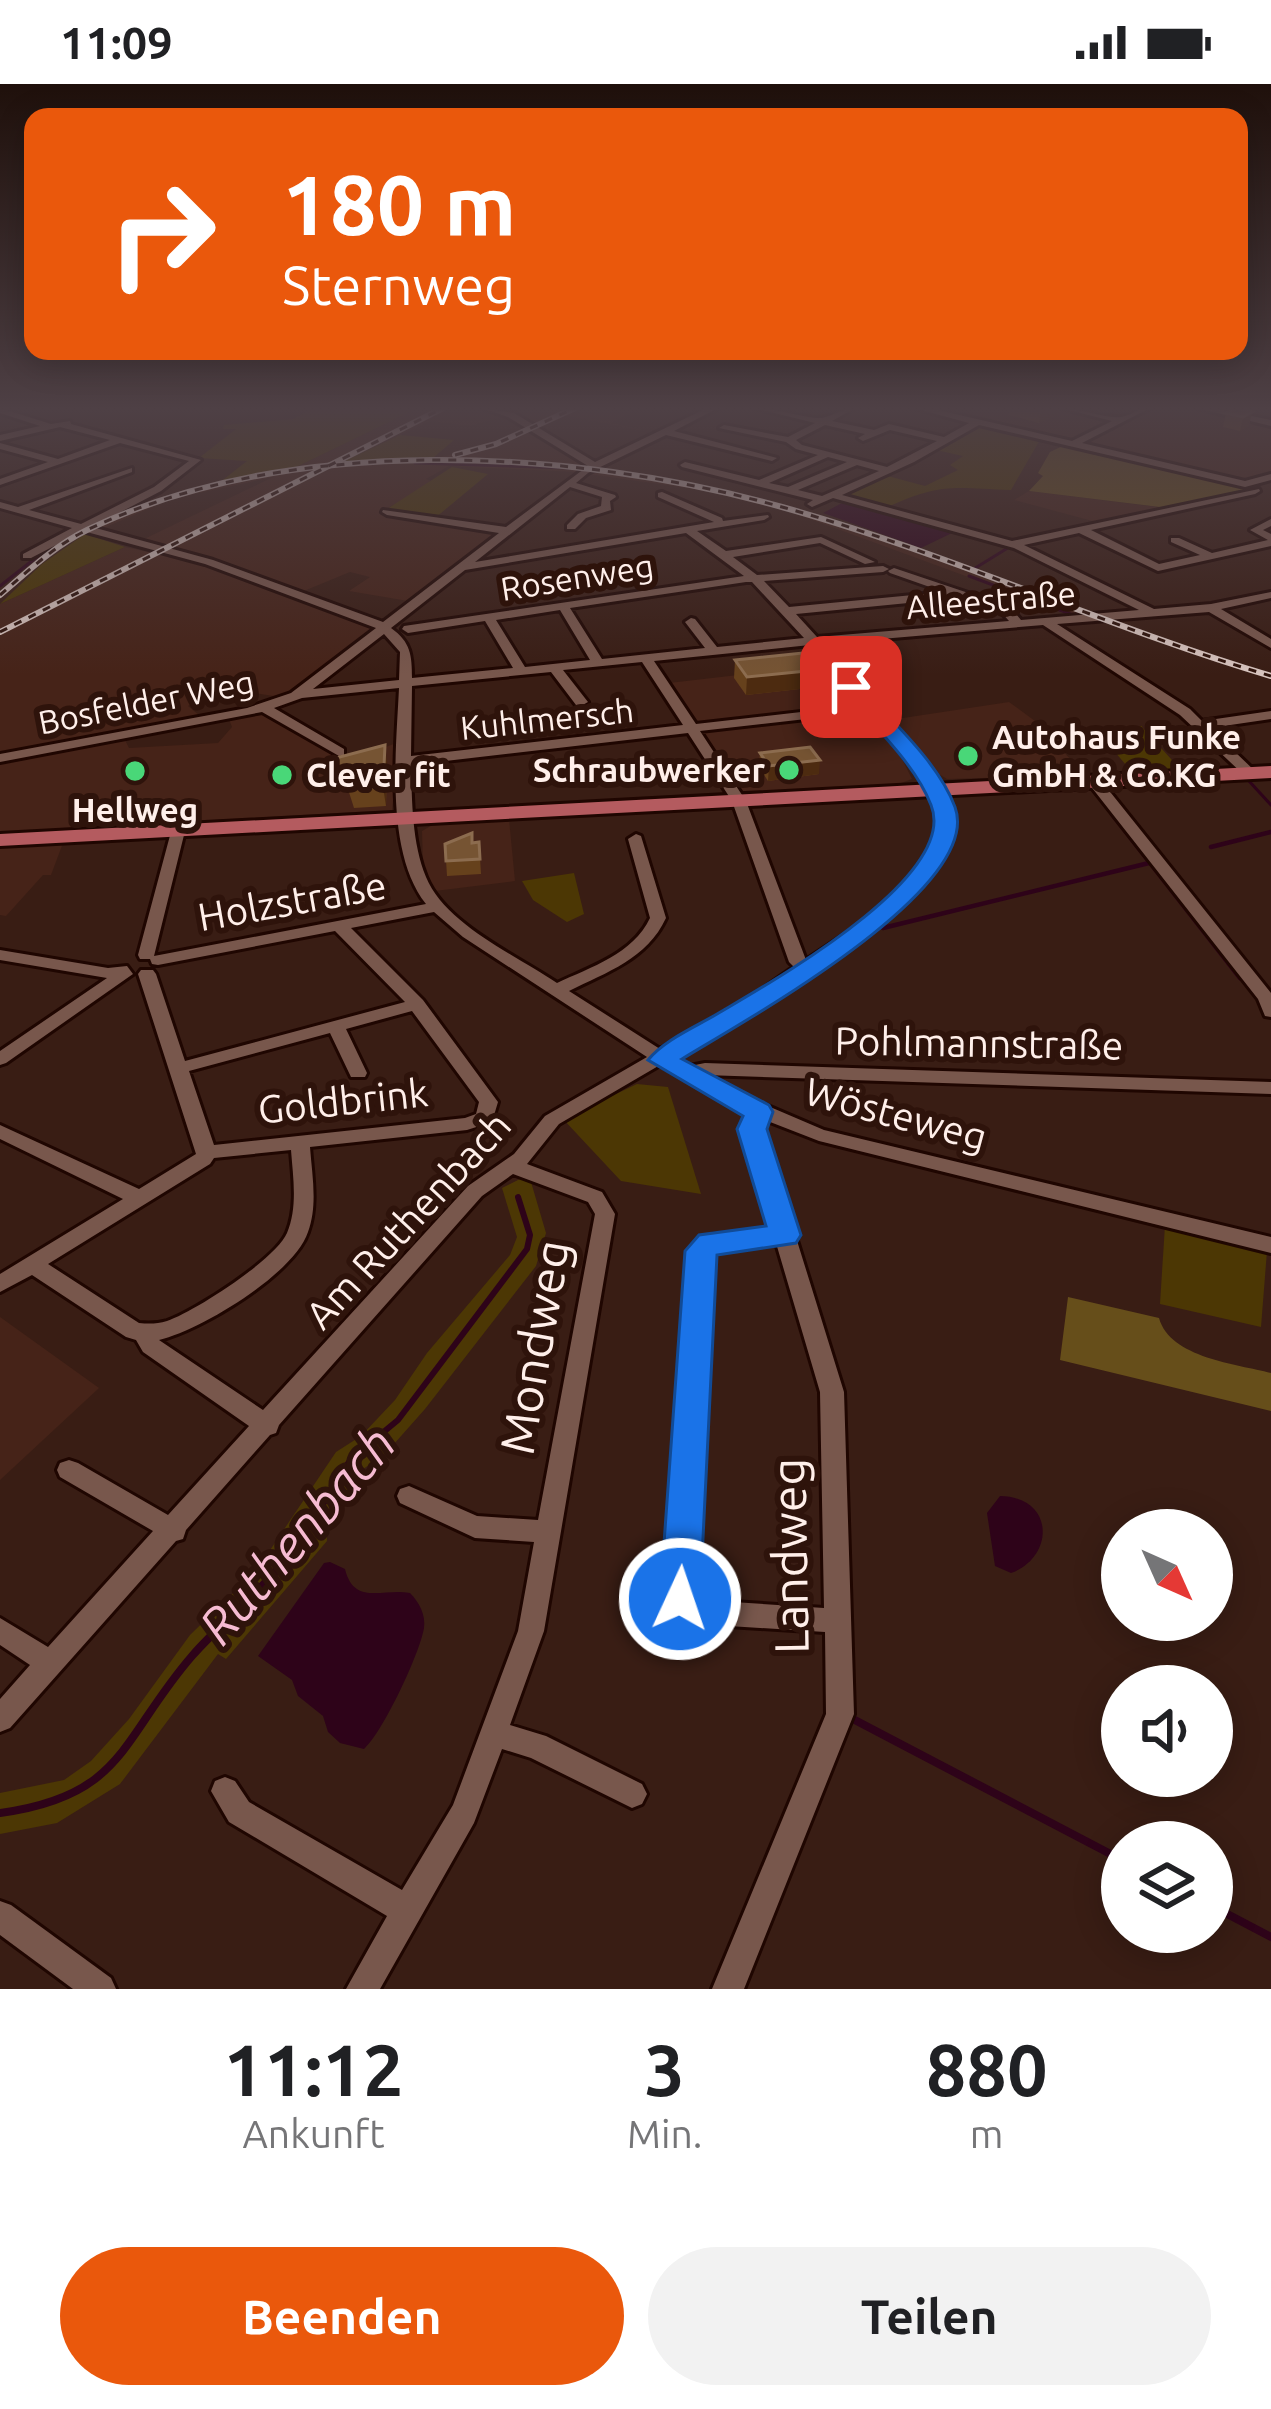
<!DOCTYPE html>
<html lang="de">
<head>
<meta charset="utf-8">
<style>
	:root { --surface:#fff; --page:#f2f2f2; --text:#202124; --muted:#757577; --accent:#ea580c }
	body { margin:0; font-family:Ubuntu,sans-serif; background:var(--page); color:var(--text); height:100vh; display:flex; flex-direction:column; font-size:45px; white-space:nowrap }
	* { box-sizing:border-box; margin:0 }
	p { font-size:39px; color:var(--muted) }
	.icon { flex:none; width:66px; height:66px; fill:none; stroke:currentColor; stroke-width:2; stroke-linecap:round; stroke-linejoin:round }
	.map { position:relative; height:1905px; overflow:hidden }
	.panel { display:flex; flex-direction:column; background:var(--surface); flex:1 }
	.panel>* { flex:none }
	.hud { position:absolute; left:24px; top:24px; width:1224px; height:252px; border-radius:24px; box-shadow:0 6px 30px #0003; background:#ea580c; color:#fff; overflow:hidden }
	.needle { width:78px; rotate:135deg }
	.fabs { position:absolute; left:1101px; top:1425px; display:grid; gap:24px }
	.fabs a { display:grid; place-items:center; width:132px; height:132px; border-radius:50%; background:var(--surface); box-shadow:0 6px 30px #0003; font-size:60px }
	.pin { position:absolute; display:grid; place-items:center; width:102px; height:102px; color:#fff; margin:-51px; border-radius:24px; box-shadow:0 6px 18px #0006 }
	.me { position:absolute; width:132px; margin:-66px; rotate:3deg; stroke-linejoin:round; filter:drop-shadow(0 0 9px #0008) }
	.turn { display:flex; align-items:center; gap:42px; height:252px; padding:0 60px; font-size:54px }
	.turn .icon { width:156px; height:156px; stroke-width:2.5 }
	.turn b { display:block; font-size:84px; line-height:102px }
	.eta { display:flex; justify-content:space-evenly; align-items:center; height:204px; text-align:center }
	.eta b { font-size:72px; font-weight:700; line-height:84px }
	.button { display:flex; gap:24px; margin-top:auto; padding:24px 60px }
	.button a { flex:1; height:138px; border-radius:72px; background:var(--accent); color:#fff; font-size:48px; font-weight:700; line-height:138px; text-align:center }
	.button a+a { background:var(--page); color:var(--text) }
	.status { display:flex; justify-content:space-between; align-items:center; height:84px; padding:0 60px; background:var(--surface); direction:ltr }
	.status svg { height:33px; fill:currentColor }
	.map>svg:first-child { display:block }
	.built { fill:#462318 }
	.green { fill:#4c3704 }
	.forest { fill:#664e1a }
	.water { fill:#2e0319 }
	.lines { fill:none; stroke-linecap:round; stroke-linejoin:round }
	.stream-far3 { stroke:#2e0319; stroke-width:3 }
	.stream-far2 { stroke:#2e0319; stroke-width:4.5 }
	.stream-far1 { stroke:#2e0319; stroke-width:6 }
	.stream { stroke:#2e0319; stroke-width:8 }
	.minor-casing { stroke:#1f0601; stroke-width:6 }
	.major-casing { stroke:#1f0601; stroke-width:6 }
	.minor { fill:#78574c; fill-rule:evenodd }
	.major { fill:#b45b5f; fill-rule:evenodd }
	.rail-casing { stroke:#d7c4be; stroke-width:6 }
	.rail { stroke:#2e130b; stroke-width:3; stroke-dasharray:8; stroke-linecap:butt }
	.wall { fill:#66411c }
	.shaded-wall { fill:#4d2b10 }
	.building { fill:#765433; stroke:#8c6c4f; stroke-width:3 }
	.route { fill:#1a73e8; stroke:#114b97; stroke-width:3 }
	.poi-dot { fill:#49d778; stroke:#2e130b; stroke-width:4.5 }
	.labels { text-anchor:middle; stroke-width:12; stroke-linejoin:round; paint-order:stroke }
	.far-street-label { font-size:33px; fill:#ffefea; stroke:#2e130b }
	.far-poi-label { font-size:33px; font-weight:bold; fill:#ffefea; stroke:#2e130b; text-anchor:start }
	.street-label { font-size:39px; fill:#ffefea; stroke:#2e130b }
	.near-street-label { font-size:48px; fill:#ffefea; stroke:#2e130b }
	.near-water-label { font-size:51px; font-style:italic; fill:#f6bbd2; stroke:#2e130b }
</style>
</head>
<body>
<div class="status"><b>11:09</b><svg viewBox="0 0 49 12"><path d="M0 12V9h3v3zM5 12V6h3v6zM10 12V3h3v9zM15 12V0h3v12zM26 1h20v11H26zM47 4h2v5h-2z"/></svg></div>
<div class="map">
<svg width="1271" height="1905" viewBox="0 0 1271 1905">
	<rect width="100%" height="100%" fill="#391d14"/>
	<g class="built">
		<polygon points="418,324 471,324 501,333 470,342 430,337 338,380 441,373 494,360 527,345 583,382 575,388 449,382 426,395 434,398 381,428 496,449 408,517 349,507 370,493 350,488 299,509 207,473 140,457 273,393 171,415 99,446 87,443 190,407 286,388"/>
		<polygon points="494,324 639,324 611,339 655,349 563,331 536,343"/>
		<polygon points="926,324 1060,324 1111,336 1070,356"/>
		<polygon points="1152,324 1194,324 1271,340 1271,389 1246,398 1080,360"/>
		<polygon points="594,386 712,404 796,425 1095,531 1077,533 791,428 702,406 588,390"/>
		<polygon points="1029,407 1165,424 1100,439 1014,416"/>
		<polygon points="125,463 195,478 376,544 280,613 214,603 188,622 200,632 0,670 0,520"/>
		<polygon points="826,581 901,673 912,695 896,701 742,710 669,599"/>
		<polygon points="1009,618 1035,637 1085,691 947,695 921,679 882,633 903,634"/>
		<polygon points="261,630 345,678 399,658 392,726 0,748 0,678 124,654 129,664 218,659 232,643 229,635"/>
		<polygon points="509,735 515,797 435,807 423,781 422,747 434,740"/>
		<polygon points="63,759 51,791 43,791 6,832 0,831 0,762"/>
		<polygon points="0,1233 99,1304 0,1396"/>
	</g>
	<g class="green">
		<polygon points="314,324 418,324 286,388 219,399 247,377 199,374 236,345 223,345 224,341 293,335"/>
		<path d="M978,341L1041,354L1011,406C955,404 941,398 888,423L843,410L884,391L925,402L958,386L950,381L963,372L936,366Z"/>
		<polygon points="400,351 454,356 433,374 334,382"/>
		<polygon points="452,383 488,390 435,434 387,425"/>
		<polygon points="85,450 125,463 0,520 42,480"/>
		<polygon points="1142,642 1142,643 1181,686 1132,688 1097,647"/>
		<polygon points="574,789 584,830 567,838 533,816 522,797"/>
		<polygon points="637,1000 668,1003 701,1110 621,1097 563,1035"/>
		<polygon points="522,1094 531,1098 546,1149 536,1182 425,1325 386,1369 359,1388 326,1440 327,1457 226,1575 218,1570 120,1700 57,1739 0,1750 0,1709 64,1696 91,1677 129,1635 190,1551 256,1487 336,1368 361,1352 395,1316 427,1269 510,1171 517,1153 502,1104"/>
		<polygon points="1165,1141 1267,1167 1261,1243 1160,1220"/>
	</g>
	<g class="forest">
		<polygon points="1067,360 1253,404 1253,406 1168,424 1029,407 1043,392 1038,389 1050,368"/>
		<path d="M1068,1213L1159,1234C1170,1274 1237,1280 1271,1289V1327L1060,1276Z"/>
	</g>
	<g class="water">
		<polygon points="844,418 853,419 952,449 921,464 823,429"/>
		<path d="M1000,1412C1055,1413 1055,1473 1011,1489L995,1482L987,1429Z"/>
		<path d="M330,1478L345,1485C354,1522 383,1504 410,1509C419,1518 426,1531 424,1544C420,1569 383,1648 364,1665L340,1659L328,1648L323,1632L298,1612L292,1596L258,1572L324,1479Z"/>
	</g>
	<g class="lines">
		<g class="stream-far3">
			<polyline points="415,379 570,384"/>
			<polyline points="972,486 1011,462"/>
			<polyline points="969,492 1073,531"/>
			<polyline points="0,502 47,465"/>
			<polyline points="1251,683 1271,682"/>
			<polyline points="1249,697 1271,721"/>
			<polyline points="1096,709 1114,733"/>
		</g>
		<g class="stream-far2">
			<polyline points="1112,730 1240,894"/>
			<polyline points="1211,763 1271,748"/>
			<polyline points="883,844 1149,779"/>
		</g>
		<polyline class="stream-far1" points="327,1412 351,1375 398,1336 527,1165 530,1151 518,1113"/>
		<g class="stream">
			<polyline points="851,1634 1122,1776"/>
			<path d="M0,1729C125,1712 121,1654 192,1572C218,1542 250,1517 277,1486C297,1463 312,1434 329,1409"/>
			<polyline points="1212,1822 1271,1853"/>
		</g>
		<defs>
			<g id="minor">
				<path d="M0,324L51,340L70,337L71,340L201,376L161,407L92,443L213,476L383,538L499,449L387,431L382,428L383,426L506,443L588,382L508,333L482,324L514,329L595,378L707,324H718L674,347L777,374L772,377L666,351L588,389L576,399L615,411L616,413L610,417L611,426L586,434L575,445H567V441L578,430L601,422L602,413L570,403L475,478L714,438L658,413V409L662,408L722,434L723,437L768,431L769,433L764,436L697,447L726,467L821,453L875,478L865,480L820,459L733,473L757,491L883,482L889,485L883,488L764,497L789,523L944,508L890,489L888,487L894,484L1010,523L1021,536L1139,526L1014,464L833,414L812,423L807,420L813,416L682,383L680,381L685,378L759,396L818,371L796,365L786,358L719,344L724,341L788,353L815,339L754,324C775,324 795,332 816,334C830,335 840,324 855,324L832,337L874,346L889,340L944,353L969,339L914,324H929L1072,357L1112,337L1061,324C1079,324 1106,335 1121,333C1133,331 1138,324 1150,324L1082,359L1245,397L1271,390V396L1245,403L979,341L914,378L842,411L1012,457L1259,405L1260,407L1255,410L1091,446L1159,480L1200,471L1171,458V454H1179L1212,469L1268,456L1250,446L1271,435V442L1263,446L1271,450V462L1158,487L1079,449L1024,461L1154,525L1211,520L1271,508V514L1221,525L1271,555V564L1209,528L1057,540L1190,625L1202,637L1271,627V635L1210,644L1257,689L1250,693L1245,692L1180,631L1043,541L823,560C855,596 945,693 953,737C967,810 731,939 673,973L690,982L705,979L1271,998V1010L705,991L749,1014L824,1046L1271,1153V1169L819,1057L765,1036L762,1044L844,1308L854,1630L744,1905H712L826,1630L825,1548L697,1540L671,1523L667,1515L690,1167L704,1154L711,1151L772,1145L742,1044L749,1029L660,981L559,1040L527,1080L602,1108L615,1130L544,1547L510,1641L546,1652L642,1700L647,1710L642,1720L632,1724L531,1674L502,1665L474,1739L380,1905H346L387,1832L229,1738L211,1707L215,1697L225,1693L235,1697L249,1718L402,1806L453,1721L518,1547L534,1458L475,1454L400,1419L397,1412L400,1405L409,1402L477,1432L538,1436L595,1130L588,1118L513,1090L482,1112L279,1341L276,1349L270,1351L186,1446L183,1455L176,1457L10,1644L0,1648V1615L30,1581L0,1561V1534L48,1563L153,1447L60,1393L57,1386L60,1379L69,1376L78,1379L168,1431L249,1342L143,1268L136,1256L126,1253L32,1191L0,1208V1190L123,1115L0,1055V1041L139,1105L196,1070L138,890L141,886H153L156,890L185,977L405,918L335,847L158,881L152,880L150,875H140L138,871L172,744L177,742L185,747L154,872L426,820C385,768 396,668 399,604L302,614L274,624L344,665V671L339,672L262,628L0,678V670L247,624L291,609L376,544L205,480L83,447L31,474H23V470L72,444L0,424V418L18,423L132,384V388L29,426L81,440L154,403L189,377L120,359L0,401V395L48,378L0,365V359L58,375L110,356L60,343L0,357V351L40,342L0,329ZM825,341L865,350L858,354L863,357L890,346L937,357L887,383L802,361L796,356ZM828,373L847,378L788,403L769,399ZM857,381L879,387L822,412L798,406ZM686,449L744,492L404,542L402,545L408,549L485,537L513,584L412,594C412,572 411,558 391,544L465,486ZM746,498H752L804,554L717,563L695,535L691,534L685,538L705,564L602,575L570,524ZM959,514L1002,529L1009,537L817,553L796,530ZM560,526L590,576L525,583L496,536ZM384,550L400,568L399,596L313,605ZM810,561L862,621L696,640L654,577ZM642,578L683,641L411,672L412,602L551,588L576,621L581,622L588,618L563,586ZM868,628C890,656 934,703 939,739C946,793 844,850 806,876L746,717L700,647ZM688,649L732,717L789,878L794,883L757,909L660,965L569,907C607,888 647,875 666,834L641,752L636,750L628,755L650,834C633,870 591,883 557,899C517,872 445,840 426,793C412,759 412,718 411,681ZM434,828L463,853L647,973L545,1032L514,1070L468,1102L263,1326L159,1256C201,1246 294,1190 308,1148C318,1121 312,1091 310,1063L467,1046L492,1038L498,1018L423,916L351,844ZM412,927L479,1018L476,1030L465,1034L214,1061L189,987L330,949L351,993H365L367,989L346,945ZM291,1066C293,1093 298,1123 287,1149C276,1175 194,1228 167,1237C157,1240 149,1240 139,1239L48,1180L210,1080L214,1074ZM776,1159L820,1308L824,1524L702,1516L693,1510L711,1170L716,1166Z"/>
				<polygon points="1197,324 1213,324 1271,336 1271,342"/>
				<polygon points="1094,693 1099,694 1271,909 1271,933 1265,932 1258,915 1089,700 1089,694"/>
				<polygon points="0,866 108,884 127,882 133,890 6,979 0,981 0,967 107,894 0,876"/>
				<polygon points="0,1817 11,1821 111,1894 116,1905 73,1905 0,1851"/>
			</g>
			<polygon id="major" points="1271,682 1271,694 0,762 0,750"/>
		</defs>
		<use href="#minor" class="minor-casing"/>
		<use href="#major" class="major-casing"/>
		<use href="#minor" class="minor"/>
		<use href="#major" class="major"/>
		<defs>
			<g id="rail">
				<polyline points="455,371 496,360 575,324"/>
				<path d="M0,511C27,488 54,462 87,446C289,349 571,364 782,423C948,469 1106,543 1271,592"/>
				<polyline points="0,548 443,324"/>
			</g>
		</defs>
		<use href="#rail" class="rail-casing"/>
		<use href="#rail" class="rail"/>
	</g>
	<g class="wall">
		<polygon points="1010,324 1059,324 1058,330 1039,339 1009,331"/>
		<polygon points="1252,328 1249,341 1240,347 1223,343 1226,329"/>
		<polygon points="735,576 835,601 746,611 734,594"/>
		<polygon points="760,669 819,690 768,697 759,683"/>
		<polygon points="332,675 387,679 386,722 354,724 347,702 337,703"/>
		<polygon points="479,758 481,790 447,792 445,760"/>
	</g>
	<g class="shaded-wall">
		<polygon points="1045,324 1059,324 1058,330 1039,339 1041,325"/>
		<polygon points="1252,328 1249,341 1240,347 1243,333"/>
		<polygon points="836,584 835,601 746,611 747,593"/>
		<polygon points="385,661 387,679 386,722 383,703"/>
		<polygon points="820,676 819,690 768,697 769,682"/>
		<polygon points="344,683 347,702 337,703 335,685"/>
	</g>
	<g class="building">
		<polygon points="1237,324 1252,328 1243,333 1226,329"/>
		<polygon points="822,567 836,584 747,593 735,576"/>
		<polygon points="385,661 383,703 351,705 344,683 335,685 332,675"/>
		<polygon points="810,663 820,676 769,682 760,669"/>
		<polygon points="472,749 472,759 479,758 480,775 446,777 445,760"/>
	</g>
	<linearGradient id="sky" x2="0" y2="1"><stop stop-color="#1f100b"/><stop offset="0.55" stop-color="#4e4045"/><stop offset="1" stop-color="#4e4045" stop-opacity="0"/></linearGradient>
	<rect width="1271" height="591" fill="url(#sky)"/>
	<path class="route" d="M851,597L858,599C889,635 938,677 955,723C985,805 742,938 682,975L769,1021L773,1028L767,1045L801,1151L796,1159L717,1171L700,1515L694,1527L680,1532L666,1527L660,1515L685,1167L699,1151L766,1142L737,1045L743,1032L648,976C664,956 695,943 717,930C769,899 960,793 931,721C914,677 870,640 842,603Z"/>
	<g class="poi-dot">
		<circle cx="968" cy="672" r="12"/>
		<circle cx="789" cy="686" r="12"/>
		<circle cx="135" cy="687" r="12"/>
		<circle cx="282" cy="691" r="12"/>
	</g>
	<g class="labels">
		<g class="far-street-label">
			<text transform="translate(577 493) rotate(-9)" y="12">Rosenweg</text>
			<text transform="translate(991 516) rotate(-5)" y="12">Alleestraße</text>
			<text transform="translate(146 618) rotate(-11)" y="12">Bosfelder Weg</text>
			<text transform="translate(547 635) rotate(-6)" y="12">Kuhlmersch</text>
		</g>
		<g class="far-poi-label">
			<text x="992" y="665">Autohaus Funke<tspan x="992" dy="38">GmbH &amp; Co.KG</tspan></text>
			<text x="765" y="698" text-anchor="end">Schraubwerker</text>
			<text x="306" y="703">Clever fit</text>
			<text x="135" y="738" text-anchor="middle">Hellweg</text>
		</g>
		<g class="street-label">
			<text transform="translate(292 817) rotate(-10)" y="14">Holzstraße</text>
			<text transform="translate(979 959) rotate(1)" y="14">Pohlmannstraße</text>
			<text transform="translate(343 1017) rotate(-6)" y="14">Goldbrink</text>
			<text transform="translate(896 1030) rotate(15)" y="14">Wösteweg</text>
			<text transform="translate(408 1136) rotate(-47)" y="14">Am Ruthenbach</text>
		</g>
		<g class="near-street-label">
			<text transform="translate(535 1263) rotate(-80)" y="17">Mondweg</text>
			<text transform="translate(790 1472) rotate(-91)" y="17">Landweg</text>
		</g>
		<g class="near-water-label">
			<text transform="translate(297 1451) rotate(-49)" y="18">Ruthenbach</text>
		</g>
	</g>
</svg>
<div class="fabs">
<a><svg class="needle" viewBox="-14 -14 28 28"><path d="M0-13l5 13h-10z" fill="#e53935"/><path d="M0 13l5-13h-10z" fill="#757577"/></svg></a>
<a><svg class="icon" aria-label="sound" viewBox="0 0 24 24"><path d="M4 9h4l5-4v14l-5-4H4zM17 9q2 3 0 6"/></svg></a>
<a><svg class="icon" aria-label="layers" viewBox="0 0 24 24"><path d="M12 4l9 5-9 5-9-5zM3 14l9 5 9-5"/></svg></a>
</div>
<div class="pin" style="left:851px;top:603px;background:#d93025"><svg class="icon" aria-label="arrive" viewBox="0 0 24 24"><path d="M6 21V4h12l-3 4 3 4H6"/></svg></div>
<svg class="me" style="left:680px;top:1515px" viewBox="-20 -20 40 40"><circle r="17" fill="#1a73e8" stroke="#fff" stroke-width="3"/><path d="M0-11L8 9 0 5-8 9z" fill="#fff"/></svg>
<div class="hud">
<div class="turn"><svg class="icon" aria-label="right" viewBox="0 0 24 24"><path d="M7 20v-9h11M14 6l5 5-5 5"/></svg><div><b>180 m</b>Sternweg</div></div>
</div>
</div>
<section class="panel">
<div class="eta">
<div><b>11:12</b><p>Ankunft</p></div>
<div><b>3</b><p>Min.</p></div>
<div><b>880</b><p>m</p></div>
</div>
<div class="button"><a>Beenden</a><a>Teilen</a></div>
</section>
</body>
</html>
